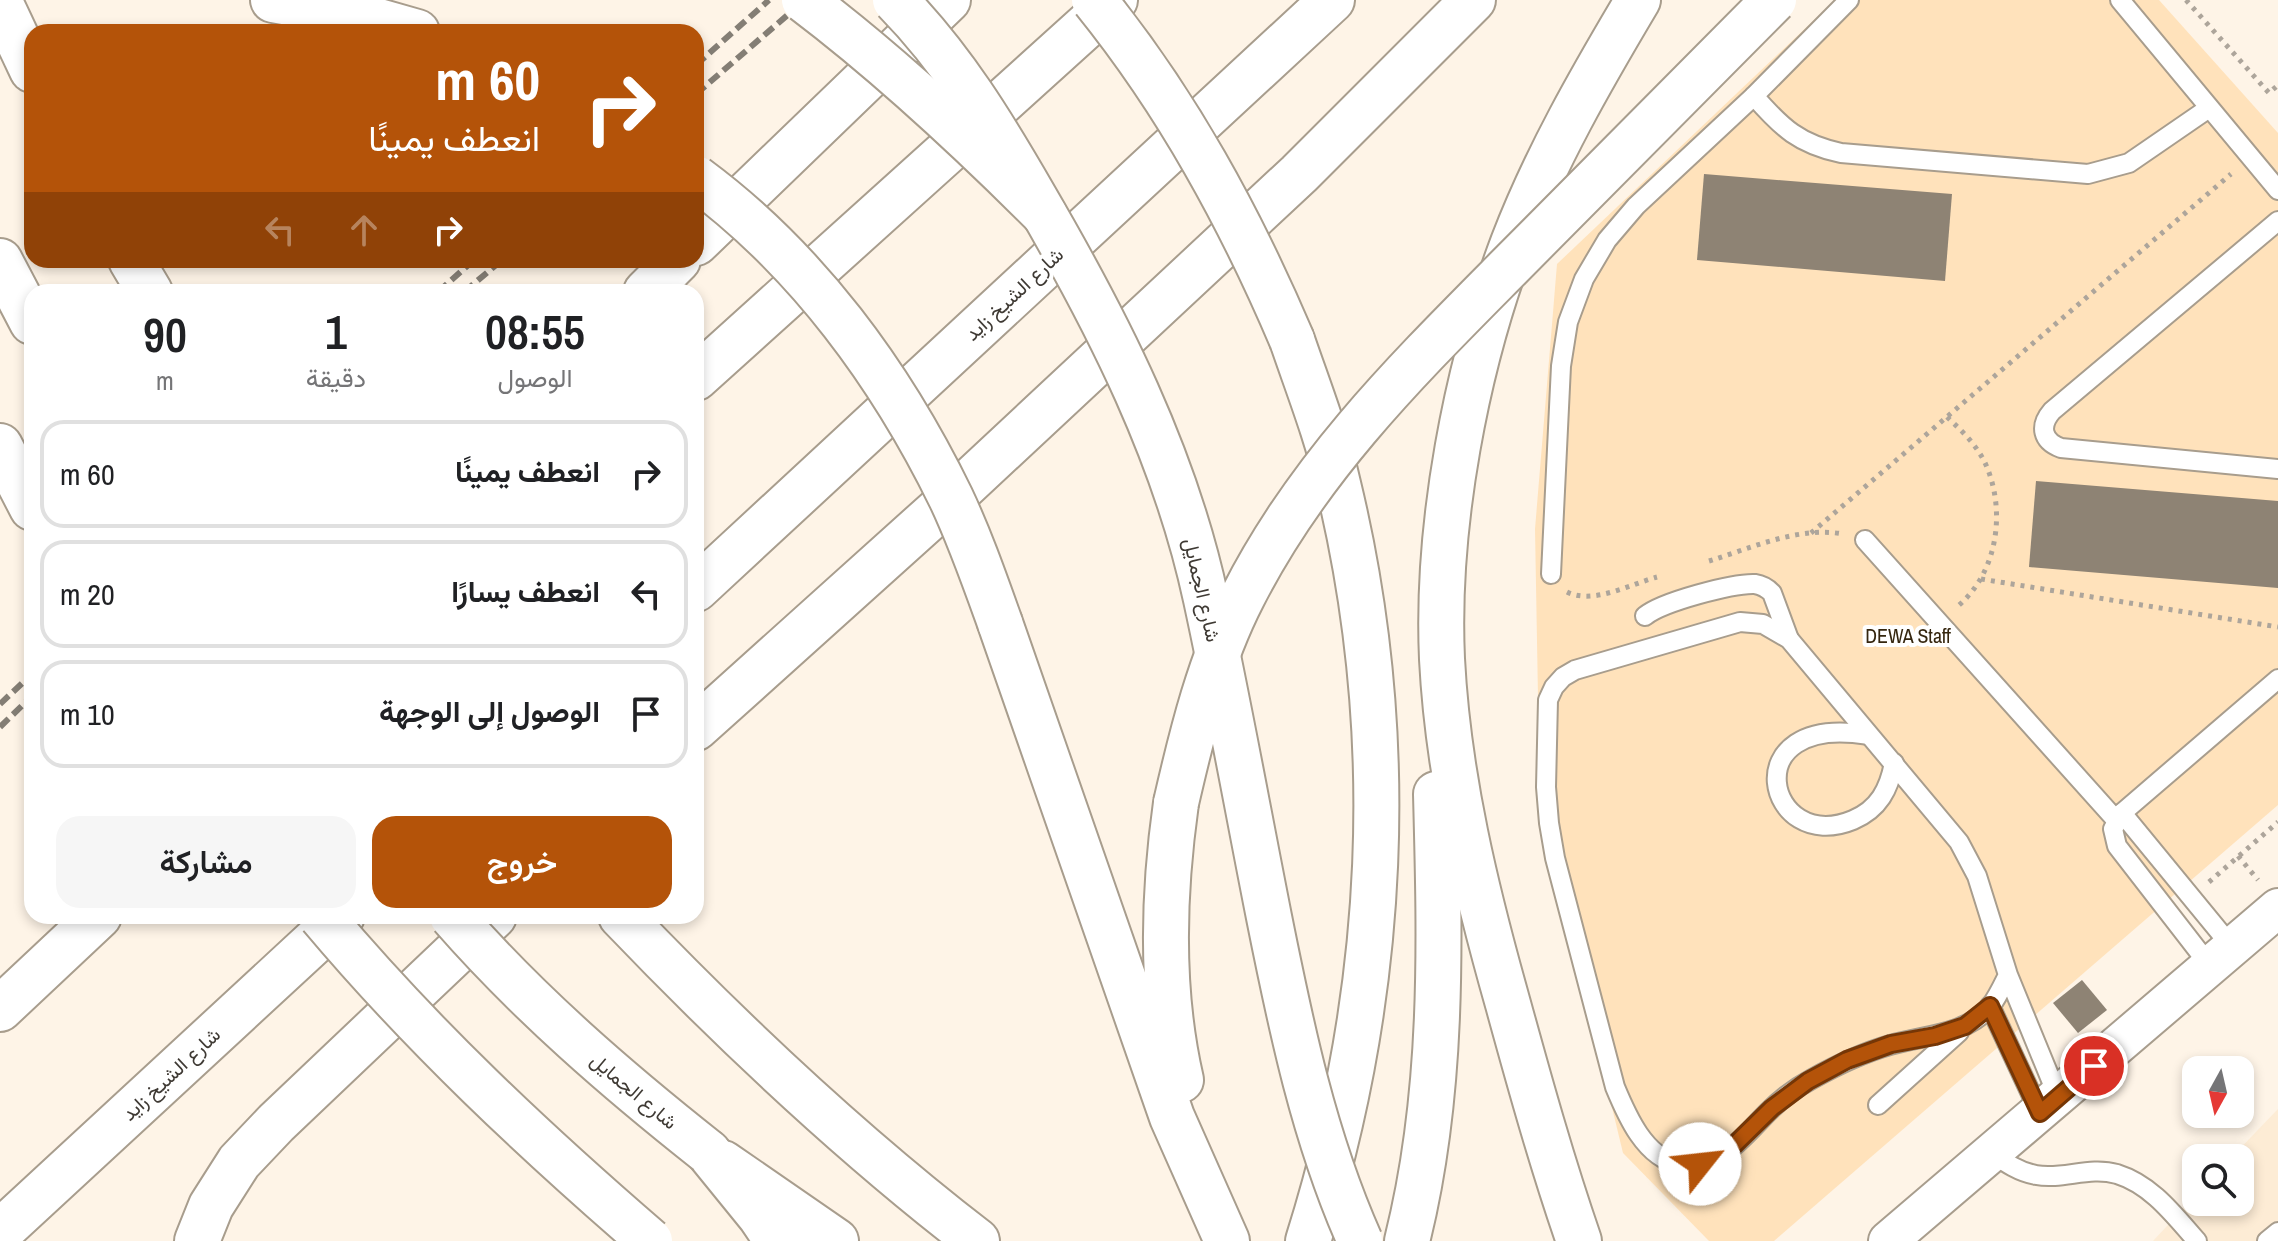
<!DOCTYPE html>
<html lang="ar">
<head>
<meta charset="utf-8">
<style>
	:root { --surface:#fff; --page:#f6f6f6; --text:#202124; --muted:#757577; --line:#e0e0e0; --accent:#b45309 }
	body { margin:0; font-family:"Archivo Narrow",Vazirmatn,sans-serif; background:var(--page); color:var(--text); direction:rtl; height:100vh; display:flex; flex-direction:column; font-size:30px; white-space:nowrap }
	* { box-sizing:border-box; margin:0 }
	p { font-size:26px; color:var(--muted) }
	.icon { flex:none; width:44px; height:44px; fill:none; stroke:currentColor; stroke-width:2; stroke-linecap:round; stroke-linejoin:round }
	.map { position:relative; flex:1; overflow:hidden; direction:ltr }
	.side { position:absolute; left:24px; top:284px; width:680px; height:640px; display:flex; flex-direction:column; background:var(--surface); border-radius:24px; box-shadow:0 4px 12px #0003; direction:rtl }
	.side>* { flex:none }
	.banner { position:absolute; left:24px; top:24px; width:680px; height:244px; border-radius:24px; box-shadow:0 4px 12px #0003; direction:rtl; background:#b45309; color:#fff; overflow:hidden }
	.needle { width:52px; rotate:188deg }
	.fabs { position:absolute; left:2182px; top:1056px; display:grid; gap:16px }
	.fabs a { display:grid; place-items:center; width:72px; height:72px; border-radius:16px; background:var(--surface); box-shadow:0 4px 12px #0003; font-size:40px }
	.pin { position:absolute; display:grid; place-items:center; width:68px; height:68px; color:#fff; margin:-34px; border:4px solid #fff; border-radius:50%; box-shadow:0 2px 8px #0007 }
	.me { position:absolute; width:88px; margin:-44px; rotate:61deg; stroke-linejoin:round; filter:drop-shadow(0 0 6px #0008) }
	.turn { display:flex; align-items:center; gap:28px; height:168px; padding:0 32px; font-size:36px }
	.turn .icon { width:104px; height:104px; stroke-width:2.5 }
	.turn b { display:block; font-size:56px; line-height:68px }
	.lanes { display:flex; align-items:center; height:76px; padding:0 32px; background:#0003; justify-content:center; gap:40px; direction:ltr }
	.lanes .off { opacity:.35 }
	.eta { display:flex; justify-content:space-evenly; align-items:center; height:136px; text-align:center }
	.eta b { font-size:48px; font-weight:600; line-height:56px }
	.primary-button { display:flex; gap:16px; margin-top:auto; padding:16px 32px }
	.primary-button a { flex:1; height:92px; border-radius:24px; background:var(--accent); color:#fff; font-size:32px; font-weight:600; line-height:92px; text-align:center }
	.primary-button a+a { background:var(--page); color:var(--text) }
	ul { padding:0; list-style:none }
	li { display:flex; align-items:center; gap:24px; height:108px; margin:0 16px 12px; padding:0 16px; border:4px solid var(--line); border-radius:24px }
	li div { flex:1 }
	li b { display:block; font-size:30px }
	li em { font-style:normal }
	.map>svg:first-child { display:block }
	.built { fill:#fdecd5 }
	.green { fill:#ffe2bb }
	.building { fill:#8e8374 }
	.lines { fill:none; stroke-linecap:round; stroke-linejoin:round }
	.lane-casing { stroke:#a89d8d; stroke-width:22 }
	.street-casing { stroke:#a89d8d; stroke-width:42 }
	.secondary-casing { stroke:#a89d8d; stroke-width:48 }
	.primary-casing { stroke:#a89d8d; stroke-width:48 }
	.highway-casing { stroke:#a89d8d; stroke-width:48 }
	.path { stroke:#ada59b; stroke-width:5; stroke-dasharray:4 6; stroke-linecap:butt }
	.lane { stroke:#fff; stroke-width:18 }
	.street { stroke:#fff; stroke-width:38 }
	.secondary { stroke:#fff; stroke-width:44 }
	.primary { stroke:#fff; stroke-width:44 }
	.highway { stroke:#fff; stroke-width:44 }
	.rail { stroke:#847e75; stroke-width:6; stroke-dasharray:12 6; stroke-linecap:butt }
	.secondary-bridge-casing { stroke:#a89d8d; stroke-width:48; stroke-linecap:butt }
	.primary-bridge-casing { stroke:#a89d8d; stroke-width:48; stroke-linecap:butt }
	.highway-bridge-casing { stroke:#a89d8d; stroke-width:48; stroke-linecap:butt }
	.secondary-bridge { stroke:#fff; stroke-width:44 }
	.primary-bridge { stroke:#fff; stroke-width:44 }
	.highway-bridge { stroke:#fff; stroke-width:44 }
	.route-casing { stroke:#753606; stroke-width:20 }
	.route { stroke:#b45309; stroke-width:14 }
	.labels { text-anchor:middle; stroke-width:8; stroke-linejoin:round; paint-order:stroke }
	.street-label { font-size:20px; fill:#3f3a34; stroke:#fff }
	.park-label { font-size:20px; fill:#35260f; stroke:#fff }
</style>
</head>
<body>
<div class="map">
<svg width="2278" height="1241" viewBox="0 0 2278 1241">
	<rect width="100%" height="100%" fill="#fef4e7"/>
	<polygon class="built" points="2278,1109 2278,1241 2153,1241 2196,1195 2196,1202 2240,1202 2240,1158 2231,1158"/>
	<polygon class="green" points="1835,0 2159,0 2278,133 2278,805 1774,1241 1709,1241 1623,1153 1540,809 1535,529 1557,264"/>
	<g class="building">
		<polygon points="1704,174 1952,194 1945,281 1697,260"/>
		<polygon points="2036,481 2278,501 2278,588 2029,567"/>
		<polygon points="2082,980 2107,1010 2078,1033 2053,1003"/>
	</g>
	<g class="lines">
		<defs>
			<g id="lane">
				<polyline points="2120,0 2278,190"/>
				<path d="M1754,96C1782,128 1799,144 1841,153L2088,174L2129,163L2209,108"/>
				<path d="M2278,221L2052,411C2039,426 2042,441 2061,448L2278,469"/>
				<polyline points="1865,540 2116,820"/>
				<polyline points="1551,574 1561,366 1568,322 1584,279 1607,240 1636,206 1754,96 1849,0"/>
				<path d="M1645,616C1662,602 1733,583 1755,584C1762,585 1767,588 1772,593L1789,639"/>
				<path d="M1868,735C1732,712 1766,856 1853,820C1879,809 1889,789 1894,763"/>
				<polyline points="2122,813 2232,947"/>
				<polyline points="2210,966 2117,846 2113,829 2122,813 2278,679"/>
				<path d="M2008,975C2003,985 1997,998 1990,1007C1964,1036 1924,1035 1890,1045C1862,1053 1837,1065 1812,1079C1797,1087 1780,1100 1768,1112C1743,1137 1719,1171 1679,1164C1645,1158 1627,1116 1615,1087L1555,858L1549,823L1546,787L1548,700L1554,687L1563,677L1575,670L1740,622L1763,624L1789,639L1959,842L1977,876L2008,975L2058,1097"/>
				<polyline points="1990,1006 2040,1113"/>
				<polyline points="1878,1105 1959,1032"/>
				<path d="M1992,1153C2006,1163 2019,1172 2036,1175C2063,1180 2089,1166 2117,1174C2152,1185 2174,1215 2197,1241"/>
				<polyline points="2267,1241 2278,1232"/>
			</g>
			<polyline id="street" points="1888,1241 2278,908"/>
			<g id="secondary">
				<polyline points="0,2 32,70"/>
				<polyline points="131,260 150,292"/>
				<polyline points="0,446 32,508"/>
				<path d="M621,916C732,1032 850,1143 977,1241"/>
			</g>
			<g id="primary">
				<polyline points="0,261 32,322"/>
				<path d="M1292,340C1308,387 1327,435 1338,484C1399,736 1386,994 1308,1241"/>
				<polyline points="723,1163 836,1241"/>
			</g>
			<g id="highway">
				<polyline points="273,0 361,16 417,32"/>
				<polyline points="696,243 948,0"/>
				<polyline points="646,292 678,260"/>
				<polyline points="696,378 1115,0"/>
				<polyline points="696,589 1332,0"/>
				<polyline points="1000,623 1172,1117 1227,1241"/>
				<polyline points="696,728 944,505 1299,174 1473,0"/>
				<path d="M1176,803C1163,895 1160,989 1181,1080"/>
				<polyline points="0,1009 99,916"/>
				<polyline points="708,1152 760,1216 777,1241"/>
				<polyline points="0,1232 342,916"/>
				<polyline points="197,1241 211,1206 239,1162 276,1123 494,916"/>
				<path d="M1407,1241C1444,1094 1440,945 1436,794"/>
				<path d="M1579,1241C1552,1163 1530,1084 1508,1004C1476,891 1448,776 1442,659C1436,525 1466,368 1513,243C1546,157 1591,79 1638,0"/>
			</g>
		</defs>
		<use href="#lane" class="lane-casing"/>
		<use href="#street" class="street-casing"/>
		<use href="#secondary" class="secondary-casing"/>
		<use href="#primary" class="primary-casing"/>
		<use href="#highway" class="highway-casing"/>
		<g class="path">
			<polyline points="2186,0 2269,93 2278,85"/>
			<path d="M1947,417C1962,431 1977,445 1986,465C2006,511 1998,572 1958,606"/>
			<polyline points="1811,533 2231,174"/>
			<path d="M1709,561C1751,548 1799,526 1843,534"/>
			<polyline points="1981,579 2278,627"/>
			<path d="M1567,592C1593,605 1631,584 1657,577"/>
			<polyline points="2238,856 2258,880"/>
			<polyline points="2209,882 2278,822"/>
		</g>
		<use href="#lane" class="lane"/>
		<use href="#street" class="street"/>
		<use href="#secondary" class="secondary"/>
		<use href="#primary" class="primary"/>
		<use href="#highway" class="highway"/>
		<g class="rail">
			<polyline points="696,65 769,0"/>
			<polyline points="696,94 805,0"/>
			<polyline points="438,292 474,260"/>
			<polyline points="464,292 502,260"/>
			<polyline points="0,704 32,674"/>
			<polyline points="0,727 32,696"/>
		</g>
		<defs>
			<path id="secondary-bridge" d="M321,916C421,1035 533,1140 650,1241"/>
			<g id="primary-bridge">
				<path d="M895,0C953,59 994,127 1035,198C1109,325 1175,455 1206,599C1229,705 1248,811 1269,917C1291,1027 1314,1138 1360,1241"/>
				<path d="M1094,0C1178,104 1240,218 1292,340"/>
				<path d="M452,916C529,1004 617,1080 708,1152"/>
			</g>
			<g id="highway-bridge">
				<path d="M804,0C890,65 968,138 1044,214"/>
				<path d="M696,178C807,260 891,375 951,498C970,538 985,581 1000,623"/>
				<path d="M1176,803C1192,733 1210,660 1243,596C1309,466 1408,369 1509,267C1597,178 1685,89 1774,0"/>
			</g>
		</defs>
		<use href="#secondary-bridge" class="secondary-bridge-casing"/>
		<use href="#primary-bridge" class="primary-bridge-casing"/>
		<use href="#highway-bridge" class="highway-bridge-casing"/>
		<use href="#secondary-bridge" class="secondary-bridge"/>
		<use href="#primary-bridge" class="primary-bridge"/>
		<use href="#highway-bridge" class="highway-bridge"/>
	</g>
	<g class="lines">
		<defs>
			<polyline id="route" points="1700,1164 1723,1156 1772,1108 1808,1081 1847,1060 1891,1044 1935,1036 1965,1026 1990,1006 2040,1113 2094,1066"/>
		</defs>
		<use href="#route" class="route-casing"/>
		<use href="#route" class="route"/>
	</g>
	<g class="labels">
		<g class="street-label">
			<text transform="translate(1014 294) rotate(-43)" y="7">شارع الشيخ زايد</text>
			<text transform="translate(1202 590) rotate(77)" y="7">شارع الجمايل</text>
			<text transform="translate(171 1074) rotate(-43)" y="7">شارع الشيخ زايد</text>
			<text transform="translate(634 1091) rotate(40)" y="7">شارع الجمايل</text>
		</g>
		<g class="park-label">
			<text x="1908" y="643">DEWA Staff</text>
		</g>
	</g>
</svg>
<div class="fabs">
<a><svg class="needle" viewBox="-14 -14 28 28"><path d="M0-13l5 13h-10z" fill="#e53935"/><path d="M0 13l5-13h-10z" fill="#757577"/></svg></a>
<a><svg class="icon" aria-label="search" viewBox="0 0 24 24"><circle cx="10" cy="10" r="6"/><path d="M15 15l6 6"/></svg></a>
</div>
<div class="pin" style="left:2094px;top:1066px;background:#d93025"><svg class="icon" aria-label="arrive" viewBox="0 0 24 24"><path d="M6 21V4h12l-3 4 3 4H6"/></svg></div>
<svg class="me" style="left:1700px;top:1164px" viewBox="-20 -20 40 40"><circle r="19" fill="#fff"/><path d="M0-13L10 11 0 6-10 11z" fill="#b45309"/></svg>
<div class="banner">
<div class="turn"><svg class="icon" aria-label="right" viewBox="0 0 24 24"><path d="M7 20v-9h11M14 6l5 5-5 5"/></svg><div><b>60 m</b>انعطف يمينًا</div></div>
<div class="lanes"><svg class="icon off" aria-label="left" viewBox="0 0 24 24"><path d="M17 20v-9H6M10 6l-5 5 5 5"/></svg><svg class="icon off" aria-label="ahead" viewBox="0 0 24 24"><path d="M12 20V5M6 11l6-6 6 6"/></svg><svg class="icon" aria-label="right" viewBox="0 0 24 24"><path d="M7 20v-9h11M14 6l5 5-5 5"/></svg></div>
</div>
<section class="side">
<div class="eta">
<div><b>08:55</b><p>الوصول</p></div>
<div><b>1</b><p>دقيقة</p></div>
<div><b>90</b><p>m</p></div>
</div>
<ul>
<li><svg class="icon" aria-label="right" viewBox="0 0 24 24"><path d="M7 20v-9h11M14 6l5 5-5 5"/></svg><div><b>انعطف يمينًا</b></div><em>60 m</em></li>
<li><svg class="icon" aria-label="left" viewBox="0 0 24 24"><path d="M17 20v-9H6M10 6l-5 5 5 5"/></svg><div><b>انعطف يسارًا</b></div><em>20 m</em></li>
<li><svg class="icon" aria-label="arrive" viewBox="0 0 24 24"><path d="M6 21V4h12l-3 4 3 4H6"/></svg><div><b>الوصول إلى الوجهة</b></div><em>10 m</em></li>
</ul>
<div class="primary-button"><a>خروج</a><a>مشاركة</a></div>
</section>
</div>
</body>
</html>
